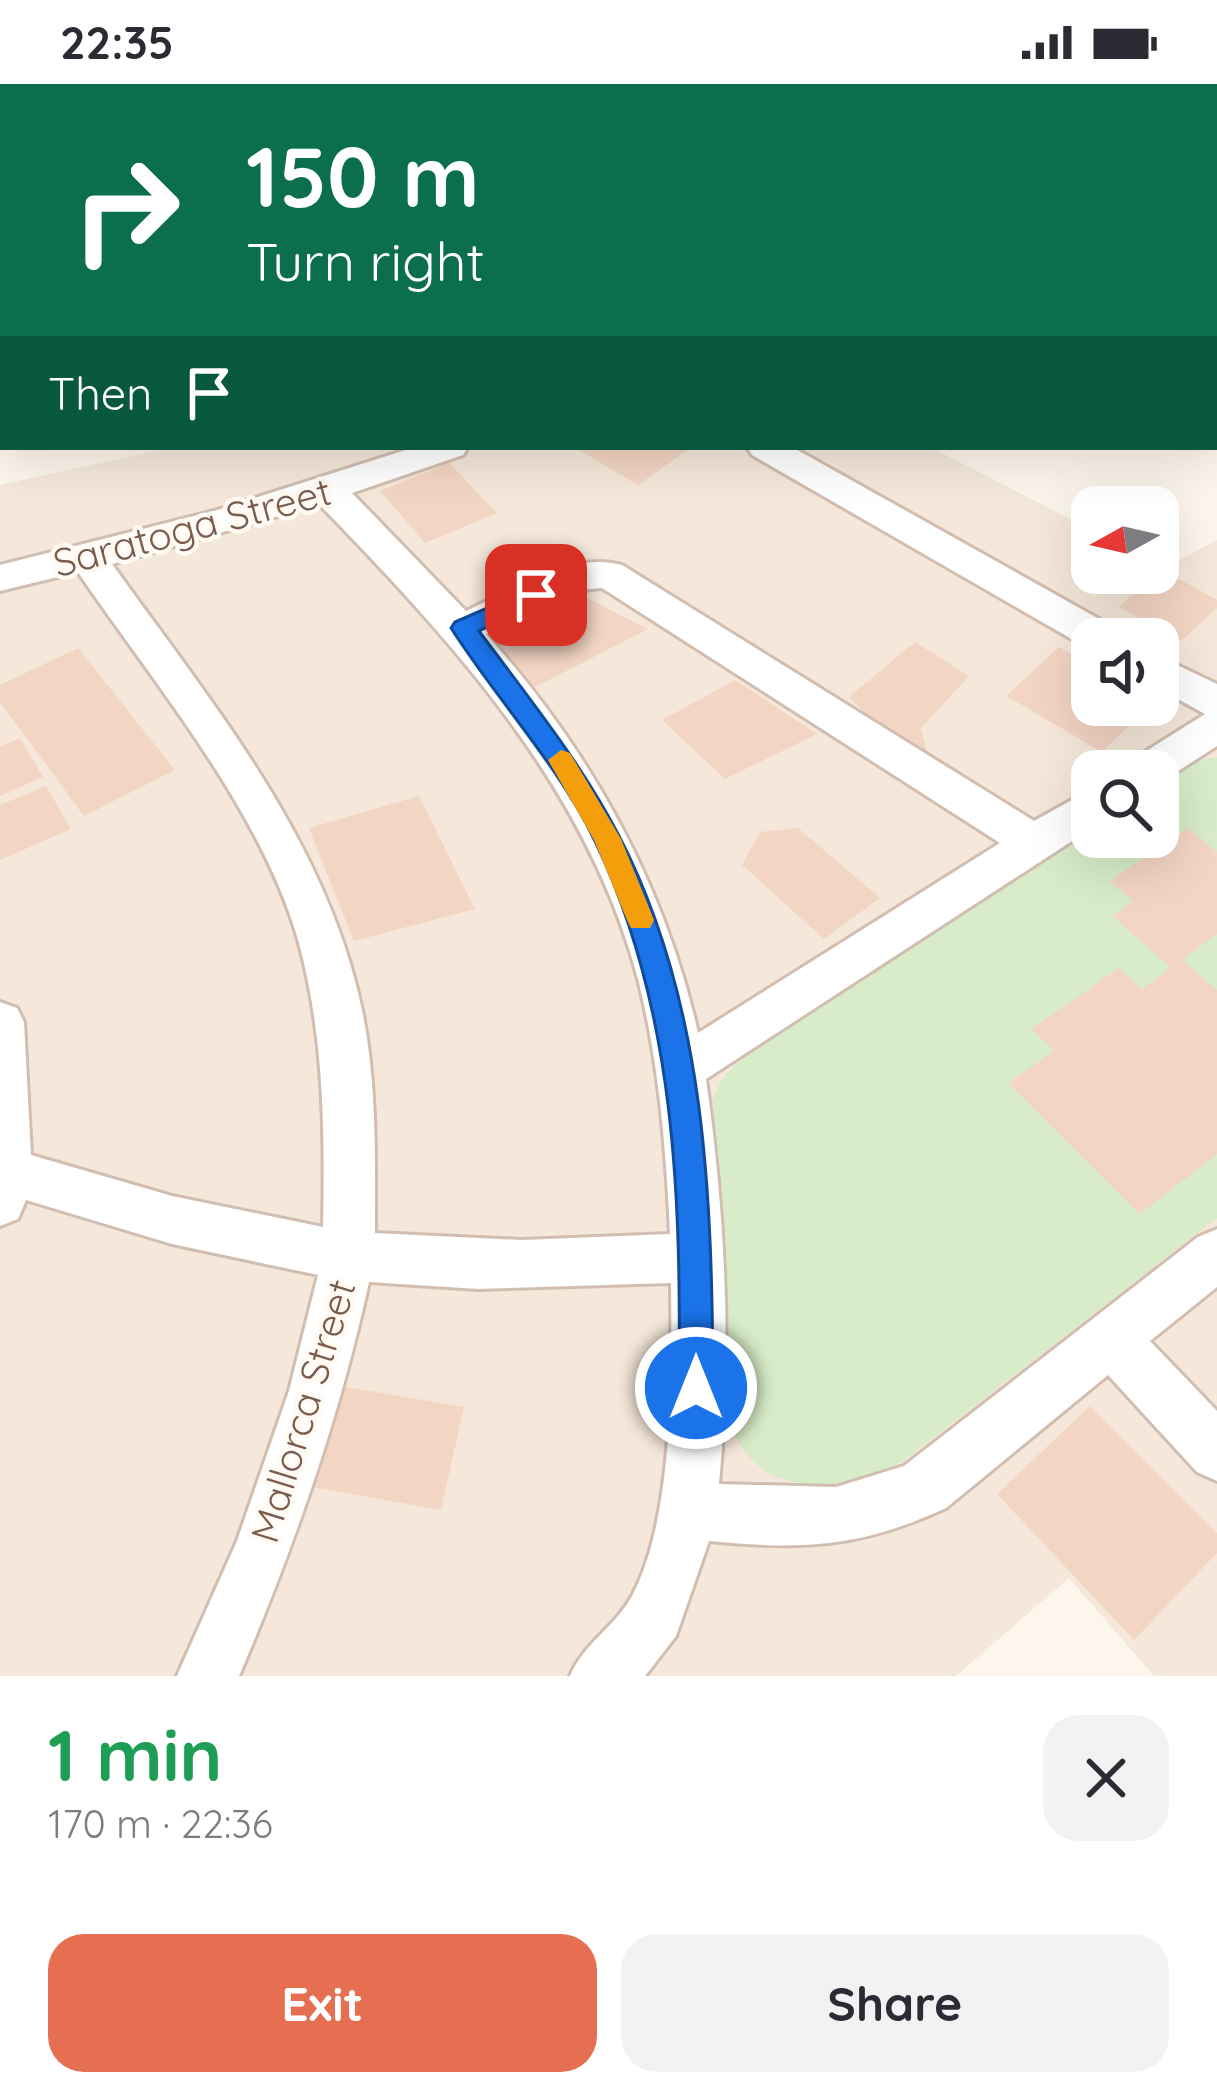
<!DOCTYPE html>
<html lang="en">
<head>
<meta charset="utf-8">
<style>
	:root { --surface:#fff; --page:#f2f2f3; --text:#2b2b33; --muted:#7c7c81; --accent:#e76f51 }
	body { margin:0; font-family:Quicksand,sans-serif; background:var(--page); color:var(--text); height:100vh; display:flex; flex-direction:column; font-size:45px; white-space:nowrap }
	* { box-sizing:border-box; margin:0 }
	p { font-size:39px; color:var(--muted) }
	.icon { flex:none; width:66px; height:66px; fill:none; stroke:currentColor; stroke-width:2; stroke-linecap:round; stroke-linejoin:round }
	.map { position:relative; height:1592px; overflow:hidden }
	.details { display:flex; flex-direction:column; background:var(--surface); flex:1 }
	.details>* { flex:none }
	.banner { position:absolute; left:0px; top:0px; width:1218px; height:366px; box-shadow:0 12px 48px #0002; background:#0b6e4f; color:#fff; overflow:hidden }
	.needle { width:78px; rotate:262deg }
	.controls { position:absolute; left:1071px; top:402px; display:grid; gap:24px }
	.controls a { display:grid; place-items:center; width:108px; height:108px; border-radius:24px; background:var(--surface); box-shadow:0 12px 48px #0002; font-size:60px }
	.pin { position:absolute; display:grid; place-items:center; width:102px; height:102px; color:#fff; margin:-51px; border-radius:24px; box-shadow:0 6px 18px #0006 }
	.me { position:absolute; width:132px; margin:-66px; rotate:0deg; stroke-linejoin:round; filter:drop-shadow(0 0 9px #0008) }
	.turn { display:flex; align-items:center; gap:42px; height:252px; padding:0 48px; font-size:54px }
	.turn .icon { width:156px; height:156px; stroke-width:2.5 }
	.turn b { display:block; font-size:84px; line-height:102px }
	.then { display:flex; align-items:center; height:114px; padding:0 48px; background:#0003; gap:24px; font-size:45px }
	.round { display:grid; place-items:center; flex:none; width:126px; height:126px; border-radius:36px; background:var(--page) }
	.summary { display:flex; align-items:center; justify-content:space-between; height:204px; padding:0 48px }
	h1 { font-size:72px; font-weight:700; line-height:90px; color:#1e9e55 }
	.action { display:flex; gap:24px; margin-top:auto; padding:24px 48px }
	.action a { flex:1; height:138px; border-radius:36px; background:var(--accent); color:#fff; font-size:48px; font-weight:700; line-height:138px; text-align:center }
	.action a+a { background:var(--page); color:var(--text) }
	.status { display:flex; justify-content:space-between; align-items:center; height:84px; padding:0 60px; background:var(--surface); direction:ltr }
	.status svg { height:33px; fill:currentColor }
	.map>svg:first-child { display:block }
	.residential { fill:#f5e8da; fill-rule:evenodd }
	.green { fill:#d8ecc9 }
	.building { fill:#f3d5c3 }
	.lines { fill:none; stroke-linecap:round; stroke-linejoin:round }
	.street-casing { stroke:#d1beb0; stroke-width:6 }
	.street { fill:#fff; fill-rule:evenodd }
	.route { fill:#1a73e8; stroke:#114b97; stroke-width:3 }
	.slow { fill:#f59e0b }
	.labels { text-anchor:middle; stroke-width:9; stroke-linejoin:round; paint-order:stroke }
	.street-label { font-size:39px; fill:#7a5c4d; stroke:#fffaf3 }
</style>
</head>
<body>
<div class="status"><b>22:35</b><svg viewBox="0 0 49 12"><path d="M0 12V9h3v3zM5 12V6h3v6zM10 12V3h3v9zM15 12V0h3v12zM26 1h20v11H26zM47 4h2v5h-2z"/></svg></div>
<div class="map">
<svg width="1217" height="1592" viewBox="0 0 1217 1592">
	<rect width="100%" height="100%" fill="#fdf6ec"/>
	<g class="residential">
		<polygon points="583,0 1114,0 574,3"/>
		<path d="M173,363H930L1092,446V489H1158V479L1166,483L1217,456V1592H1154L1069,1494L956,1592H0V401ZM1092,555H1158V621H1092ZM1092,687H1158V753H1092Z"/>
	</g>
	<path class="green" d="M1217,673V1134L898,1381C861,1398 833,1407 793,1398C693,1376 728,1228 725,1155C724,1111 698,1052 715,1009C724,988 741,976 757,962L1092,743V753H1158V699L1200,676Z"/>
	<g class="building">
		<polygon points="574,363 692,363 638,401"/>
		<polygon points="449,379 497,429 425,459 380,407"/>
		<polygon points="1161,485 1217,516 1217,524 1181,557 1119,523"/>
		<polygon points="575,508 648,545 535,603 485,551"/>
		<polygon points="915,558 969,592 921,644 928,671 915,678 849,613"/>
		<polygon points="1059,563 1092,582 1092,621 1150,621 1102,668 1006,612"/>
		<polygon points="78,564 175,686 84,732 0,618 0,601"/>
		<polygon points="735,596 817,650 725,695 662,636"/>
		<polygon points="20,654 43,693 0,712 0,663"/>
		<polygon points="46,702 71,745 0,776 0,721"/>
		<polygon points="419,712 475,825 354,857 309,744"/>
		<polygon points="798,744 880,814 824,855 742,781 760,748"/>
		<polygon points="1188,744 1217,768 1217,850 1182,876 1217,906 1217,1070 1140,1130 1008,999 1054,967 1031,945 1119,884 1142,905 1171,884 1112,832 1133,817 1110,797"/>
		<polygon points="340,1302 464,1323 441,1426 312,1403"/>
		<polygon points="1090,1322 1217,1449 1217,1469 1134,1556 997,1410"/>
	</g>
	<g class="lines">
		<defs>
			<g id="street">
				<polygon points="1008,0 1039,0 1006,3"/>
				<path d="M415,363H468L463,371L352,409L466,527C511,506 570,467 622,481L1034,737L1092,705V744L706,995C725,1129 732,1265 719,1400L836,1403L904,1382L1198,1153L1217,1145V1203L1150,1257L1217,1327V1397L1197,1388L1108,1291L946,1424C859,1464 803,1466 709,1457L676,1552L645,1592H570C584,1559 615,1543 632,1512C674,1434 672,1287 671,1199L478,1205L369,1198C339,1335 294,1463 239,1592H177L237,1457L289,1307L318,1191L172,1160L26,1116L18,1135L0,1142V918L17,924L24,938L31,1071L172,1112L323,1143C325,1047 324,952 299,859C262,727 155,601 78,488L0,507V481L214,427ZM319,420C454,559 587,703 638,895C659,978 666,1064 670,1150L522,1156L375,1149C375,1077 377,1002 363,931C328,757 212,620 112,480ZM602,504L1000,759L698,949C664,798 589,665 486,550L580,506Z"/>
				<polygon points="747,363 792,363 1117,545 1123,555 1092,555 1089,565 752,371"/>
				<polygon points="1158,572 1217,600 1217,662 1158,700 1158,687 1126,687 1132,676 1205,630 1158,604"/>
			</g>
		</defs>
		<use href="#street" class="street-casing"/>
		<use href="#street" class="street"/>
	</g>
	<path class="route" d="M536,503L548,511L544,516L479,547C528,613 580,677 618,750C707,920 712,1116 713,1304L708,1315L696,1320L684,1315L679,1304C681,1117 677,928 595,757C557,679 497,616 451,544L455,538Z"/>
	<polygon class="slow" points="561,666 570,669 621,755 654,836 650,844 631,844 627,836 594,756 548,676"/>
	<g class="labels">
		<g class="street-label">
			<text transform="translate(192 443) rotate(-15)" y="14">Saratoga Street</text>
			<text transform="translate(303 1327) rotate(-73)" y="14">Mallorca Street</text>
		</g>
	</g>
</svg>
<div class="controls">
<a><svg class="needle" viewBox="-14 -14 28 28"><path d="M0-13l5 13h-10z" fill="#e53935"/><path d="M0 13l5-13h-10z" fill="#7c7c81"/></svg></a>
<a><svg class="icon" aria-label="sound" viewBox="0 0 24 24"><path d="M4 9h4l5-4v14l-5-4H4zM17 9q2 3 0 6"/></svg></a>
<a><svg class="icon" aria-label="search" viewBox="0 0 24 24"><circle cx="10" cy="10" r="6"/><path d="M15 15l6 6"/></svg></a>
</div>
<div class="pin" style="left:536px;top:511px;background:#d93025"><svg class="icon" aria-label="arrive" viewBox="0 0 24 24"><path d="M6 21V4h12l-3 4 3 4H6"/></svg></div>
<svg class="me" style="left:696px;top:1304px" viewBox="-20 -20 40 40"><circle r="17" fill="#1a73e8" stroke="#fff" stroke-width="3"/><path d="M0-11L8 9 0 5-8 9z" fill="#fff"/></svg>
<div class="banner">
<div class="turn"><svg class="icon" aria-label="right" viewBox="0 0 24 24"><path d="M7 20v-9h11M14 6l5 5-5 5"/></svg><div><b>150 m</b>Turn right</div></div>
<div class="then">Then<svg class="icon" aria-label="arrive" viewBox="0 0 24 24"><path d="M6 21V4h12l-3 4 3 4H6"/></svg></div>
</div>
</div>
<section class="details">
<div class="summary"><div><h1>1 min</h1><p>170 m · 22:36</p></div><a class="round"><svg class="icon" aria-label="close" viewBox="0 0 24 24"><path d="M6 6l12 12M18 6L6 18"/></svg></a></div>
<div class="action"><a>Exit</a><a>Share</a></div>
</section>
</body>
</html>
